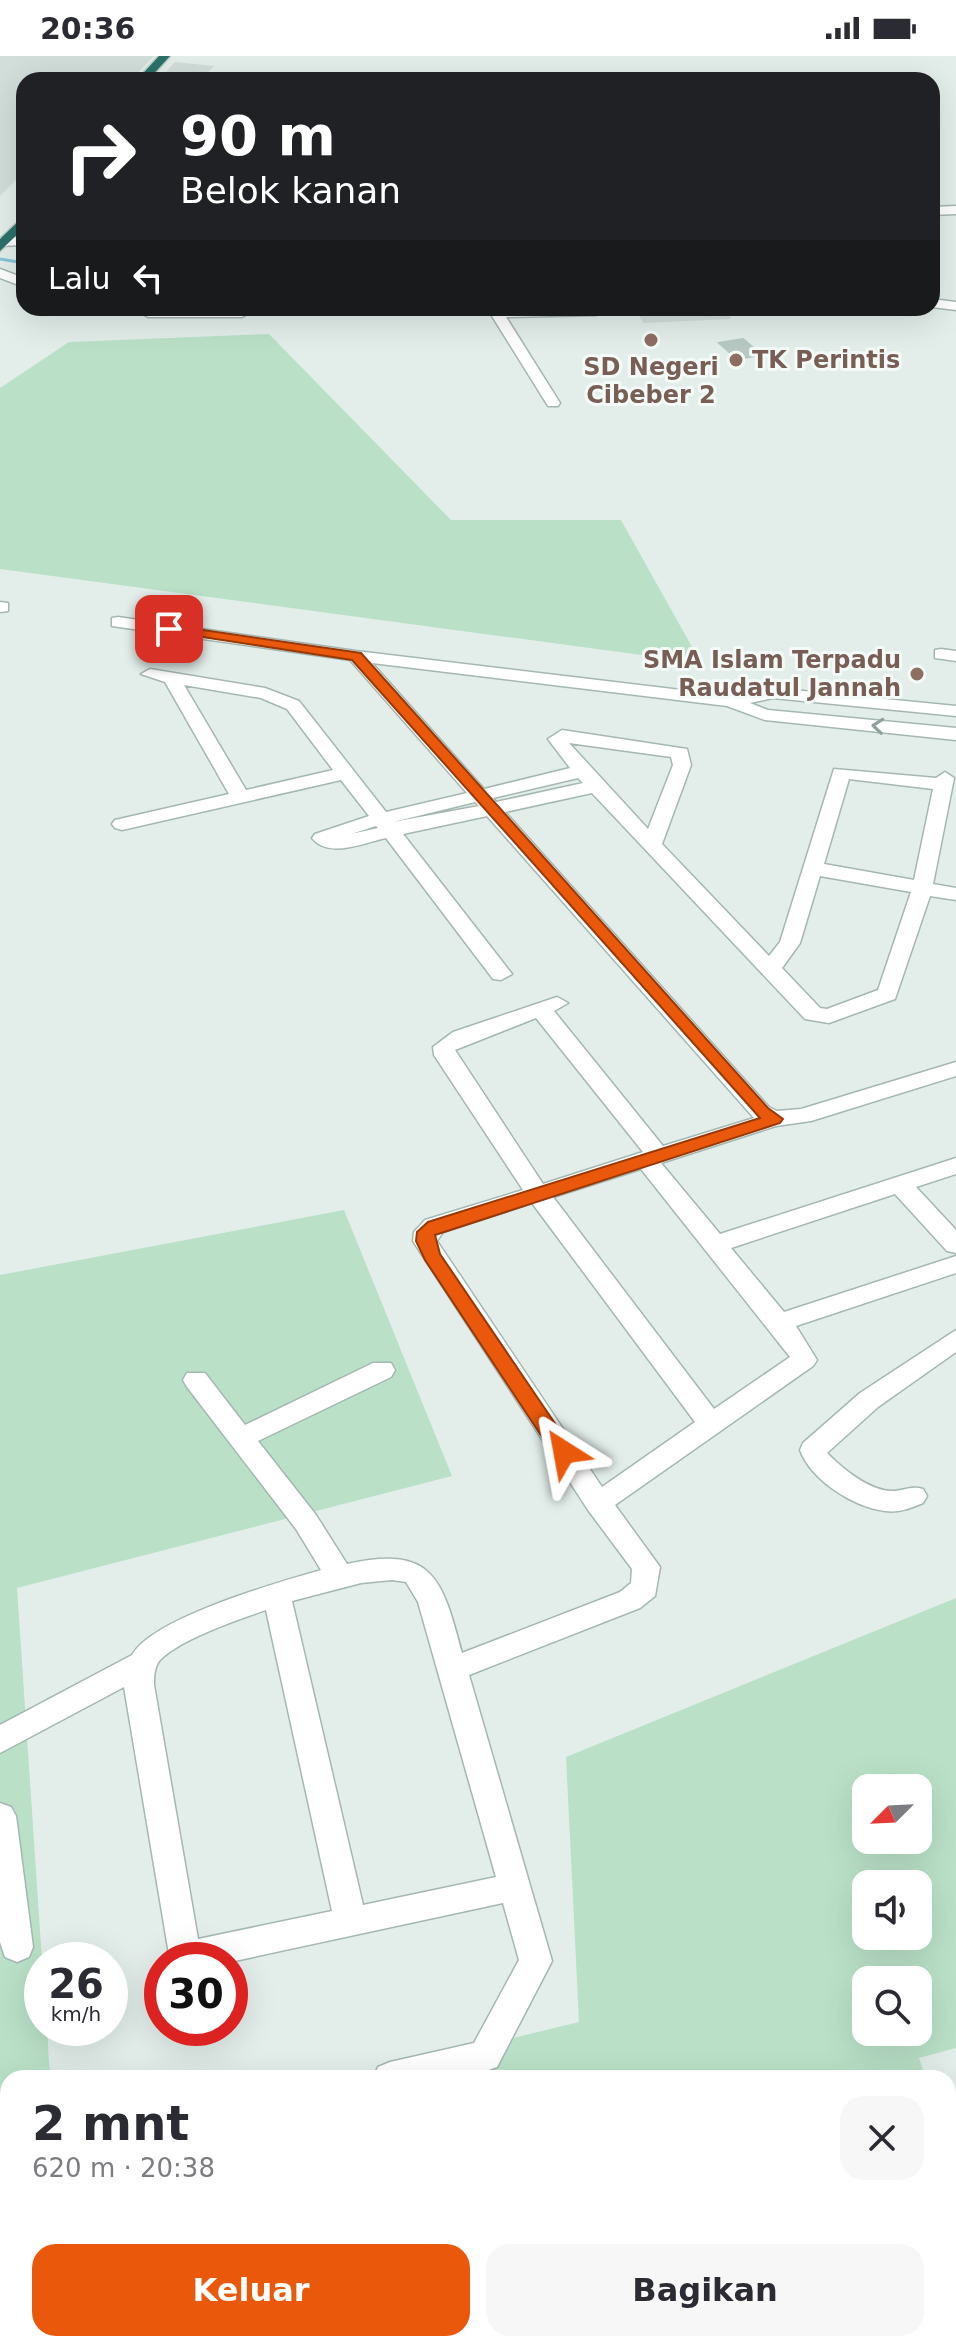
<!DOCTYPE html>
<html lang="id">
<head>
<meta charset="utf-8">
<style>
	:root { --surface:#fff; --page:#f7f7f7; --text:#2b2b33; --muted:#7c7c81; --accent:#ea580c }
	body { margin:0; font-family:"DejaVu Sans",sans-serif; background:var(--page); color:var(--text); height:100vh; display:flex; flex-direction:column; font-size:30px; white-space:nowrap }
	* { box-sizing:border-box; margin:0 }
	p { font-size:26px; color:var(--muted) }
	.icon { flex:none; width:44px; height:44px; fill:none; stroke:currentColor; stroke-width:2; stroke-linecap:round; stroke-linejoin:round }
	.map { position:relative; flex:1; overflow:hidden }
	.drawer { position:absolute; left:0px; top:2014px; width:956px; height:282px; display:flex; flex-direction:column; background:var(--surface); border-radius:24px 24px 0 0; box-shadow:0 8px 32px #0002 }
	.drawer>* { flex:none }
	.banner { position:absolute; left:16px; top:16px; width:924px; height:244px; border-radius:24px; box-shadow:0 8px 32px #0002; background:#202124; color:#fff; overflow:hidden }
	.needle { width:52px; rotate:246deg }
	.fabs { position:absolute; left:852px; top:1718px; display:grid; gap:16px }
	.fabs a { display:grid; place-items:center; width:80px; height:80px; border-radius:16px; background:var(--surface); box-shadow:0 8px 32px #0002; font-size:40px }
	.speed { position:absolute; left:24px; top:1886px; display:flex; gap:16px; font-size:40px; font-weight:700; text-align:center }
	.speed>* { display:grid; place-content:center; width:104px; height:104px; border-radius:50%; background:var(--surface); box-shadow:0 8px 32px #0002; line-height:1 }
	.speed small { font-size:20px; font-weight:400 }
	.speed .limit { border:12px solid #d22; background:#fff; color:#111 }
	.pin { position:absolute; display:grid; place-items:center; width:68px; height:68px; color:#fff; margin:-34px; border-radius:16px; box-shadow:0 4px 12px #0006 }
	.me { position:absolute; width:88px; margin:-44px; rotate:326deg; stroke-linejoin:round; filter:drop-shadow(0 0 6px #0008) }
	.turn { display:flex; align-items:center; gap:28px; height:168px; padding:0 32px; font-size:36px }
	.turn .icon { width:104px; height:104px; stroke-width:2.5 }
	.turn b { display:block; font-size:56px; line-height:68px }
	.then { display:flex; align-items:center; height:76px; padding:0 32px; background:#0003; gap:16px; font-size:30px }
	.round { display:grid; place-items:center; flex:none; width:84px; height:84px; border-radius:24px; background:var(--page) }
	.head { display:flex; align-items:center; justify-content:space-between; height:136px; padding:0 32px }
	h1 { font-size:48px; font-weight:700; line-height:60px }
	.action { display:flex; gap:16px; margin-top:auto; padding:16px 32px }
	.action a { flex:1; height:92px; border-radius:24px; background:var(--accent); color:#fff; font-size:32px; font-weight:700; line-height:92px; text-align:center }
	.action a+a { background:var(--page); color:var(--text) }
	.status { display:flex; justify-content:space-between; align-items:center; height:56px; padding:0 40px; background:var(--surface); direction:ltr }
	.status svg { height:22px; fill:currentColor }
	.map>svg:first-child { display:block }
	.built { fill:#d1deda }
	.green { fill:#bae1c8; fill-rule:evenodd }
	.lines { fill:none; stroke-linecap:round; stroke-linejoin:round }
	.stream { stroke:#85c4d9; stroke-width:3 }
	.building { fill:#b8c9c4; stroke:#b4c9c2; stroke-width:2 }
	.minor-casing { stroke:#a5b7b2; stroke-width:3 }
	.highway-casing { stroke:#c1cac8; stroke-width:3 }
	.minor { fill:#fff; fill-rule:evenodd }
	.highway { fill:#29716a; fill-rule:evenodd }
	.oneway { stroke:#90a09e }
	.route { fill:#ea580c; stroke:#983908; stroke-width:2 }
	.education-dot { fill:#8d6e63; stroke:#f4faf8; stroke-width:3 }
	.labels { text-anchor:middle; stroke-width:6; stroke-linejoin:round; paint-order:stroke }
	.far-education-label { font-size:24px; font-weight:bold; fill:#785e54; stroke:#f4faf8; text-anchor:start }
</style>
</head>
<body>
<div class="status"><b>20:36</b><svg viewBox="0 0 49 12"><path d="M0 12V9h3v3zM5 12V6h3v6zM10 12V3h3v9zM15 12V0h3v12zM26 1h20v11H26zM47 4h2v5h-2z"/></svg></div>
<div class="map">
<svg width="956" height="2295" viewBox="0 0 956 2295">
	<rect width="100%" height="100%" fill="#e3eeea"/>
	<g class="built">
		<polygon points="0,0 154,0 131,24 24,24 24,116 0,140"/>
		<polygon points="175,6 214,10 201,24 159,24"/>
		<polygon points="725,252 731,263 643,267 637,256"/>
	</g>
	<g class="green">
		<polygon points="269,278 451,464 621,464 701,607 0,513 0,332 69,286"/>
		<polygon points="344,1154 452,1420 17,1532 42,1904 42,1972 47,1972 50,2022 8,2022 8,2288 948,2288 948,2080 956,2101 956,2295 0,2295 0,1219"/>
		<path d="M956,1542V1992L919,2002L926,2022H348L579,1966L566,1701ZM866,1732H918V1784H866ZM866,1828H918V1880H866ZM866,1924H918V1976H866Z"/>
	</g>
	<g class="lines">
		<polyline class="stream" points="0,203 24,207"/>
	</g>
	<polygon class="building" points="743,283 762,299 737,303 719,287"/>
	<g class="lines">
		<defs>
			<g id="minor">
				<polygon points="956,150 956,158 932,159 932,151"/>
				<polygon points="24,181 24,189 0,190 0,182"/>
				<polygon points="0,213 24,222 24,231 0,222"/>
				<polygon points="932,243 956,246 956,254 932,251"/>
				<polygon points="133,252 242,253 249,257 242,261 148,261"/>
				<polygon points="487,252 601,252 603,255 596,259 506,261 560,347 558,350 548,350"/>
				<polygon points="0,546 8,547 8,555 0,556"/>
				<path d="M118,561L356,595L731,640L773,632L956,650V660L773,642L750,647L768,654L956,672V684L765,664L727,650L372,607L484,733L570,712L548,683L562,674L687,693L691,709L662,788L769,900L780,886L834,713L936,722L945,716L954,722L933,828L956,832V844L930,840L895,943L829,967L805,963L592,737L505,756L769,1051L777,1055L801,1053L956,1006V1020L811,1065L776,1070L661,1107L720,1178L956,1102V1118L916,1131L956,1174V1197L947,1195L895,1138L731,1192L784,1256L956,1200V1217L796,1270L817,1304L813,1310L615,1449L660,1511L655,1540L640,1552L469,1619L552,1905L497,2011C457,2027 415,2022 373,2022L378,2011L390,2006L474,1987L519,1904L503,1847L230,1906L170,1904L124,1631L0,1697V1669L132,1599C152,1562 279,1526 321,1514L296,1473L187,1331L183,1324L187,1317H205L245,1369L373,1307H391L395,1314L391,1321L258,1385L316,1459L347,1508C433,1489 442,1522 462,1597L620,1536L631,1527L632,1513L588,1454L413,1185L414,1176L425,1164L523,1134L434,999L433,991L453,976L557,941L568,947L554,955L663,1090L754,1062L487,760L403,778L512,918L501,924L493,923L386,782C363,787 329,803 312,782L315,778L369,760L341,724L122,774L115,772L112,768L115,764L229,738L165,626L141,618L150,613L265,632L299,645L386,756L467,737L350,604L112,570V562ZM184,629L261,642L287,653L333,714L246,734ZM569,687L671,701L673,709L648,773ZM578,722L583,727L496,746L493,742ZM849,723L933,733L914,824L824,808ZM475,746L479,750L393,766ZM376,770L378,772L351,778ZM820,820L911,836L878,934L827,953L820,952L782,912L800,887ZM536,962L643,1096L543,1128L455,994ZM641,1113L790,1301L714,1353L553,1141ZM532,1147L695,1366L602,1431L437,1185L443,1176ZM392,1524L406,1526L418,1546L496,1821L363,1849L292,1545L361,1527ZM266,1554L332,1855L198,1883L154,1629C154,1621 154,1611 160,1604C181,1583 237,1564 266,1554Z"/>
				<polygon points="941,593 956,595 956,605 935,602 935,594"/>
				<path d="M956,1274V1296L878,1351L827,1397C842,1412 869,1435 892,1435C904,1435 911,1429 923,1433L927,1440L923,1447C911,1452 899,1457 885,1455C853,1451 811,1424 800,1394L803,1387L860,1337Z"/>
				<polygon points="0,1747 11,1751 16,1760 33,1891 29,1901 17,1906 5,1901 0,1886"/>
			</g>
			<g id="highway">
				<polygon points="159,0 170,0 148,24 137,24"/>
				<polygon points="24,160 24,172 0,195 0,183"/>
			</g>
		</defs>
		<use href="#minor" class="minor-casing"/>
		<use href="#highway" class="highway-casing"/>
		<use href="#minor" class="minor"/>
		<use href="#highway" class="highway"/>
	</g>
	<defs><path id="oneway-chevron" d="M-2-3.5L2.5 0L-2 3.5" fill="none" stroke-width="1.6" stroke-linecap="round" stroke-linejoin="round" transform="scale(2)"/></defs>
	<use class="oneway" href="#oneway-chevron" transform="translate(878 670) rotate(-174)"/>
	<polygon class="route" points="169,569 361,597 768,1052 783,1063 780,1067 435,1179 440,1198 571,1391 574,1396 571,1402 556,1402 425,1204 416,1185 417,1176 428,1166 760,1062 352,604 164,575 162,573"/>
	<g class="education-dot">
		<circle cx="651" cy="284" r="8"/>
		<circle cx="736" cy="304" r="8"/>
		<circle cx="917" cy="618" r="8"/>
	</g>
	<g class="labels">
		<g class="far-education-label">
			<text x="752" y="312">TK Perintis</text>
			<text x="651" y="319" text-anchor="middle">SD Negeri<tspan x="651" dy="28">Cibeber 2</tspan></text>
			<text x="901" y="612" text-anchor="end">SMA Islam Terpadu<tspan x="901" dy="28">Raudatul Jannah</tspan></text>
		</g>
	</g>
</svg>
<div class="fabs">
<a><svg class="needle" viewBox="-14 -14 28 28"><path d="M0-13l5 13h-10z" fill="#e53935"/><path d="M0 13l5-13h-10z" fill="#7c7c81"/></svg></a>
<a><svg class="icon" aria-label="sound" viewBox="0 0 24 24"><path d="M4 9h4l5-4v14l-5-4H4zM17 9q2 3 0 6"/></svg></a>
<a><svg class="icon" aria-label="search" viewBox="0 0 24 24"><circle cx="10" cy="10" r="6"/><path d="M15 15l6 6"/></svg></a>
</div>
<div class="speed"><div>26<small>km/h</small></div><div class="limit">30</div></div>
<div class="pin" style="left:169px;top:573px;background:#d93025"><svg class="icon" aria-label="arrive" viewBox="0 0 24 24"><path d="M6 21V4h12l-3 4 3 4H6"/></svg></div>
<svg class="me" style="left:564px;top:1396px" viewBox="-20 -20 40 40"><path d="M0-17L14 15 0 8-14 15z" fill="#ea580c" stroke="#fff" stroke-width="4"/></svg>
<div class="banner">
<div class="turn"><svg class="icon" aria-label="right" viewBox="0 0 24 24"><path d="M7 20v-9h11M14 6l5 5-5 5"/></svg><div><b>90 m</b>Belok kanan</div></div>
<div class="then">Lalu<svg class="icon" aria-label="left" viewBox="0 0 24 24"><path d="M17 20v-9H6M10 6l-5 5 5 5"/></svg></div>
</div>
<section class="drawer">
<div class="head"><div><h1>2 mnt</h1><p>620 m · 20:38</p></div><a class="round"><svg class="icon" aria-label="close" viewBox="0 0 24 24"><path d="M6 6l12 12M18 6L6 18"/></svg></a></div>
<div class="action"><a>Keluar</a><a>Bagikan</a></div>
</section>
</div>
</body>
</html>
